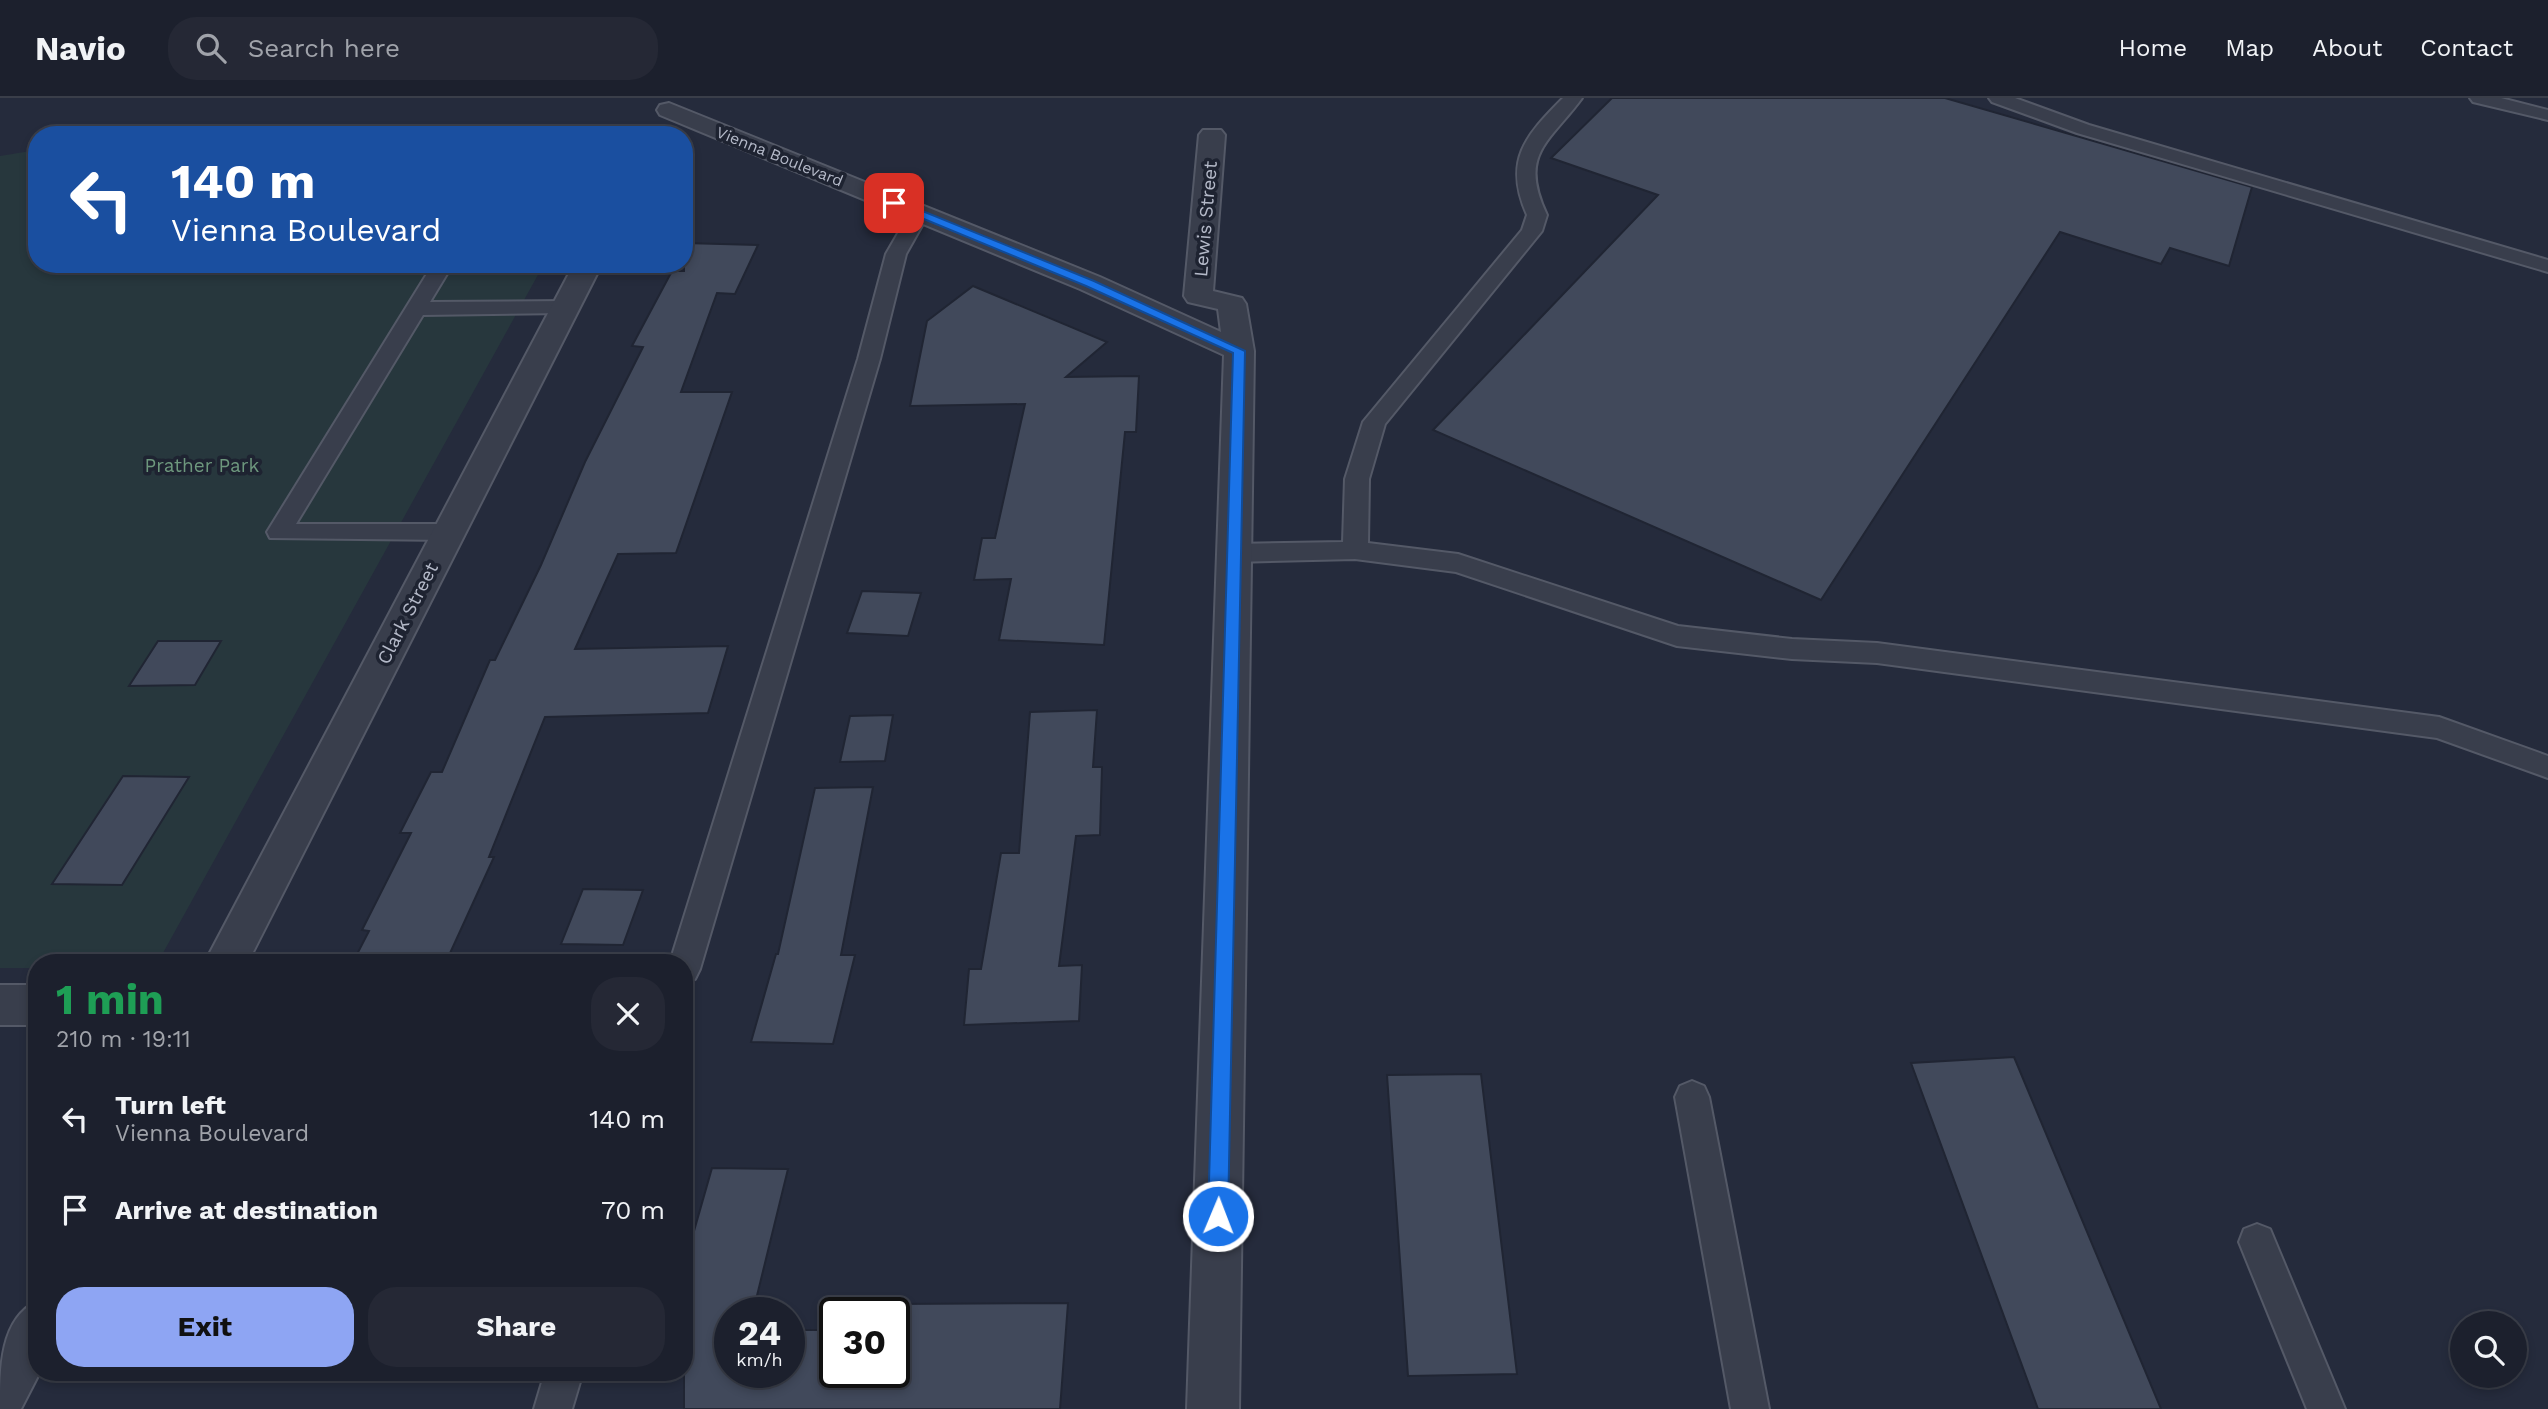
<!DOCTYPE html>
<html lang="en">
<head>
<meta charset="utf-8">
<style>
	:root { --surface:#1c202d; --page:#252835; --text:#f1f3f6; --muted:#a0a3aa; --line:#3a3e49; --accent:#8ea5f3 }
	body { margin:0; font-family:"Work Sans",sans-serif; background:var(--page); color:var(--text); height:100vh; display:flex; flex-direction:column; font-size:26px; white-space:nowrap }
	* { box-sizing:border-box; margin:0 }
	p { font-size:23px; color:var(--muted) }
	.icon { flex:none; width:38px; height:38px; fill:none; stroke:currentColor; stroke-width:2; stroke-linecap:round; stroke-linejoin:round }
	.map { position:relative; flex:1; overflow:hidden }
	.drawer { position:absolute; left:28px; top:856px; width:665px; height:427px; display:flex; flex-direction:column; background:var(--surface); border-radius:28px; box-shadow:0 4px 10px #0003,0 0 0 2px var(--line) }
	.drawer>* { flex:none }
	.banner { position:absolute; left:28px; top:28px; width:665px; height:147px; border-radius:28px; box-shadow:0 4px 10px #0003,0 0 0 2px var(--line); background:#1a4fa0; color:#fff; overflow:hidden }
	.tools { position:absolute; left:2450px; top:1213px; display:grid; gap:14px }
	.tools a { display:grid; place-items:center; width:77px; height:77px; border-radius:50%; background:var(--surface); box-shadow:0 4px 10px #0003,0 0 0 2px var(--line); font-size:35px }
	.speed { position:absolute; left:714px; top:1199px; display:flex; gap:14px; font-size:35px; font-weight:700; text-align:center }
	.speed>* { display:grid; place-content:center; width:91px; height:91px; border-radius:50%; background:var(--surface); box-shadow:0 4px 10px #0003,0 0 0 2px var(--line); line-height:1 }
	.speed small { font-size:18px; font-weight:400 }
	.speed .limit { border:4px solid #111; border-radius:10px; background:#fff; color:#111 }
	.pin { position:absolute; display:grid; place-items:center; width:60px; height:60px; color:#fff; margin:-30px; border-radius:14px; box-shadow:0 4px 10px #0006 }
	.me { position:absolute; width:77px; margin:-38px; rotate:1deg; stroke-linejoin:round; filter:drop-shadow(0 0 5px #0008) }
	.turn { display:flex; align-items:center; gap:24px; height:147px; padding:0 28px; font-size:32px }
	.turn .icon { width:91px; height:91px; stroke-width:2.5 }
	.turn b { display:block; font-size:49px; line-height:60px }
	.round { display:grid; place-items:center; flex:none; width:74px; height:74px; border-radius:28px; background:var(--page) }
	.head { display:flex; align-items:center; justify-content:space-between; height:119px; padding:0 28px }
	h1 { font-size:42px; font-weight:700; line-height:52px; color:#1e9e55 }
	.cta { display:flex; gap:14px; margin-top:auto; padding:14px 28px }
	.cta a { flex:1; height:80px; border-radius:28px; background:var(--accent); color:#111; font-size:28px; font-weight:700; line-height:80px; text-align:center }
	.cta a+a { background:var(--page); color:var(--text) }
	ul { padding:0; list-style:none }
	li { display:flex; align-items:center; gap:21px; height:91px; padding:0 28px }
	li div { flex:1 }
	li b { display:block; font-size:26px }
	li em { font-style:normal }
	header { display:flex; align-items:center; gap:42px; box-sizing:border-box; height:98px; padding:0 35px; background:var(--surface); border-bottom:2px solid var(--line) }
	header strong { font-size:33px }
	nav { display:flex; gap:38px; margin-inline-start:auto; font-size:24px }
	.search { width:490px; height:63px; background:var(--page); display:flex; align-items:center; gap:18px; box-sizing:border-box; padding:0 24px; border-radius:28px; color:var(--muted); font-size:26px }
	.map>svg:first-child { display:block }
	.green { fill:#27373d }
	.building { fill:#41495b; stroke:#202533; stroke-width:2 }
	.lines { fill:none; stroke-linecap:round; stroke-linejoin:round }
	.service-casing { stroke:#545967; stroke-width:4 }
	.minor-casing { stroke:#545967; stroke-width:4 }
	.service { fill:#393e4c; fill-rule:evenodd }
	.minor { fill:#393e4c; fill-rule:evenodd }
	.route { fill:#1a73e8; stroke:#114b97; stroke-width:2 }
	.labels { text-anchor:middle; stroke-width:7; stroke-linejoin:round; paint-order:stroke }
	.far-street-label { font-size:16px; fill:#b4b9c8; stroke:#1e2331 }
	.street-label { font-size:19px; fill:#b4b9c8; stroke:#1e2331 }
	.park-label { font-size:19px; fill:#6d977d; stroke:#1e2331 }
</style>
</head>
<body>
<header>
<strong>Navio</strong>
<div class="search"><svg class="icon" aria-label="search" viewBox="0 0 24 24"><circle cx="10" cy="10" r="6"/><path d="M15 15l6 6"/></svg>Search here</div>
<nav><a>Home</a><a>Map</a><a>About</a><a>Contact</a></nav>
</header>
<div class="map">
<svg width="2548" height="1311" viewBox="0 0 2548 1311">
	<rect width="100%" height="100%" fill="#252b3c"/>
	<polygon class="green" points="37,52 37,166 544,166 158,864 37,864 37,870 0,870 0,58"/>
	<g class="building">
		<polygon points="1612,0 1945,0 2252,89 2229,168 2170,150 2161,166 2060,134 1821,502 1433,332 1658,97 1551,60"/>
		<polygon points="684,145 758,147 735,196 717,195 681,294 732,294 676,455 618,456 575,551 728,548 708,615 545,619 489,759 494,759 446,864 353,864 369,833 362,832 411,735 400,735 431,674 442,674 490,562 495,562 541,467 585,364 643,249 632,248 672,173 684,173"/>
		<polygon points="973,188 1107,244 1066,279 1139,278 1136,334 1125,334 1104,547 999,542 1011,481 974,482 982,440 995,440 1025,306 910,308 927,223"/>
		<polygon points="862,493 921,495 908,538 847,535"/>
		<polygon points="158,543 221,543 195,587 129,588"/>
		<polygon points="1097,612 1093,669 1102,669 1100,737 1076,738 1059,868 1082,867 1079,923 964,927 969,871 981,871 1001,755 1019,755 1030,614"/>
		<polygon points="893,617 885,663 840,664 850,618"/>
		<polygon points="123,678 189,679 122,787 52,786"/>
		<polygon points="873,689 841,857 855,857 833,946 751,944 776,856 778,856 815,690"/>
		<polygon points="583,791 643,792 623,847 561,846"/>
		<polygon points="2014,959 2161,1311 2038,1311 1911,965"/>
		<polygon points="1481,976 1517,1276 1408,1278 1387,977"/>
		<polygon points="712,1070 788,1071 753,1214 730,1214 730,1274 789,1274 789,1232 835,1232 835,1274 894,1274 894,1214 890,1214 891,1206 1068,1205 1060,1311 684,1311 684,1168"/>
	</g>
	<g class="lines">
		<defs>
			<g id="service">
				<path d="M1563,0H1582C1549,45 1518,56 1547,117L1542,133L1385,326L1369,381L1368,445L1458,456L1678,528L1792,541L1877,545L2439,619L2548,658V680L2437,640L1877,565L1792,561L1677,548L1456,474L1355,461L1234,464L1225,461L1222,455L1225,449L1234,446L1343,444L1345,381L1363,324L1522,132L1527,117C1503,63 1525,38 1563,0Z"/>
				<polygon points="1989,0 2015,0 2089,27 2548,162 2548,174 2077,35 1992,4"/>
				<polygon points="2470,0 2501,0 2548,12 2548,22 2473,4"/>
				<polygon points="919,109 929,115 906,156 880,261 700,871 695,881 684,885 684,864 670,864 858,261 886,156 912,111"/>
				<polygon points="433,166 453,166 430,204 566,203 577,209 566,215 423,217 296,426 449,426 458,428 461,434 458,440 449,442 270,440 267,434"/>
				<polygon points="1692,983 1704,988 1709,999 1769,1311 1731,1311 1675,999 1680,988"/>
				<polygon points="2257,1126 2270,1131 2345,1311 2307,1311 2239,1144 2244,1131"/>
				<polygon points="545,1274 583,1274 572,1311 534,1311"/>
			</g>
			<g id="minor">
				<polygon points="669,5 1100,179 1221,234 1218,211 1188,204 1184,198 1199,37 1203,32 1221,32 1225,37 1213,193 1242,200 1246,206 1254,253 1239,1311 1187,1311 1224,257 1080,191 660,17 657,12 660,7"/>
				<polygon points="574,166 602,166 248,864 205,864"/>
				<rect x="0" y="887" width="37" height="40"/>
				<path d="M37,1203V1274H40L21,1311H0C0,1270 0,1221 37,1203Z"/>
			</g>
		</defs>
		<use href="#service" class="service-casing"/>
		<use href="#minor" class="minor-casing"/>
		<use href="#service" class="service"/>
		<use href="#minor" class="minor"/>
	</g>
	<polygon class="route" points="890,103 898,103 1094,183 1245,253 1228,1118 1225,1125 1218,1128 1211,1125 1208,1118 1233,255 1086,188 890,107"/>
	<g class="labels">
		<g class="far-street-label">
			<text transform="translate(780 58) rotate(22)" y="6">Vienna Boulevard</text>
		</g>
		<g class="street-label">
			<text transform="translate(1205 121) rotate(-85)" y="7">Lewis Street</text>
			<text transform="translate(407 515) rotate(-63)" y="7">Clark Street</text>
		</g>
		<g class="park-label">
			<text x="202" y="374">Prather Park</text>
		</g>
	</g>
</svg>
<div class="tools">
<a><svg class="icon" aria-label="search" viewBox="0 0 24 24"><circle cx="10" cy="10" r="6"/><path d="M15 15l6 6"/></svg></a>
</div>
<div class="speed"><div>24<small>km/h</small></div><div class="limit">30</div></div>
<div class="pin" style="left:894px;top:105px;background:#d93025"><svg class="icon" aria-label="arrive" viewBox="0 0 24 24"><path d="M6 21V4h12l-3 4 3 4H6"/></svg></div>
<svg class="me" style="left:1218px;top:1118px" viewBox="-20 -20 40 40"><circle r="17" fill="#1a73e8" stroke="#fff" stroke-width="3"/><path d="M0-11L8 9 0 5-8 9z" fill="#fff"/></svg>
<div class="banner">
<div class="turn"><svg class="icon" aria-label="left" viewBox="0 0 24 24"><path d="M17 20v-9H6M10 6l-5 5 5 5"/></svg><div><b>140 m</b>Vienna Boulevard</div></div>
</div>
<section class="drawer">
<div class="head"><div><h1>1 min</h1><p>210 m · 19:11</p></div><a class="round"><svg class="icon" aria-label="close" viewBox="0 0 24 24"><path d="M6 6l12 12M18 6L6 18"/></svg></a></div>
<ul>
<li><svg class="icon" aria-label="left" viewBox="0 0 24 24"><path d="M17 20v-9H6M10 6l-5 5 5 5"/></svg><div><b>Turn left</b><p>Vienna Boulevard</p></div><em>140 m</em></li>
<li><svg class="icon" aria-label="arrive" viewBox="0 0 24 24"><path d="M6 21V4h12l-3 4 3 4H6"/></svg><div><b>Arrive at destination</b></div><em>70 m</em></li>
</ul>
<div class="cta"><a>Exit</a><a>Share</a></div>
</section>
</div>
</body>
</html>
